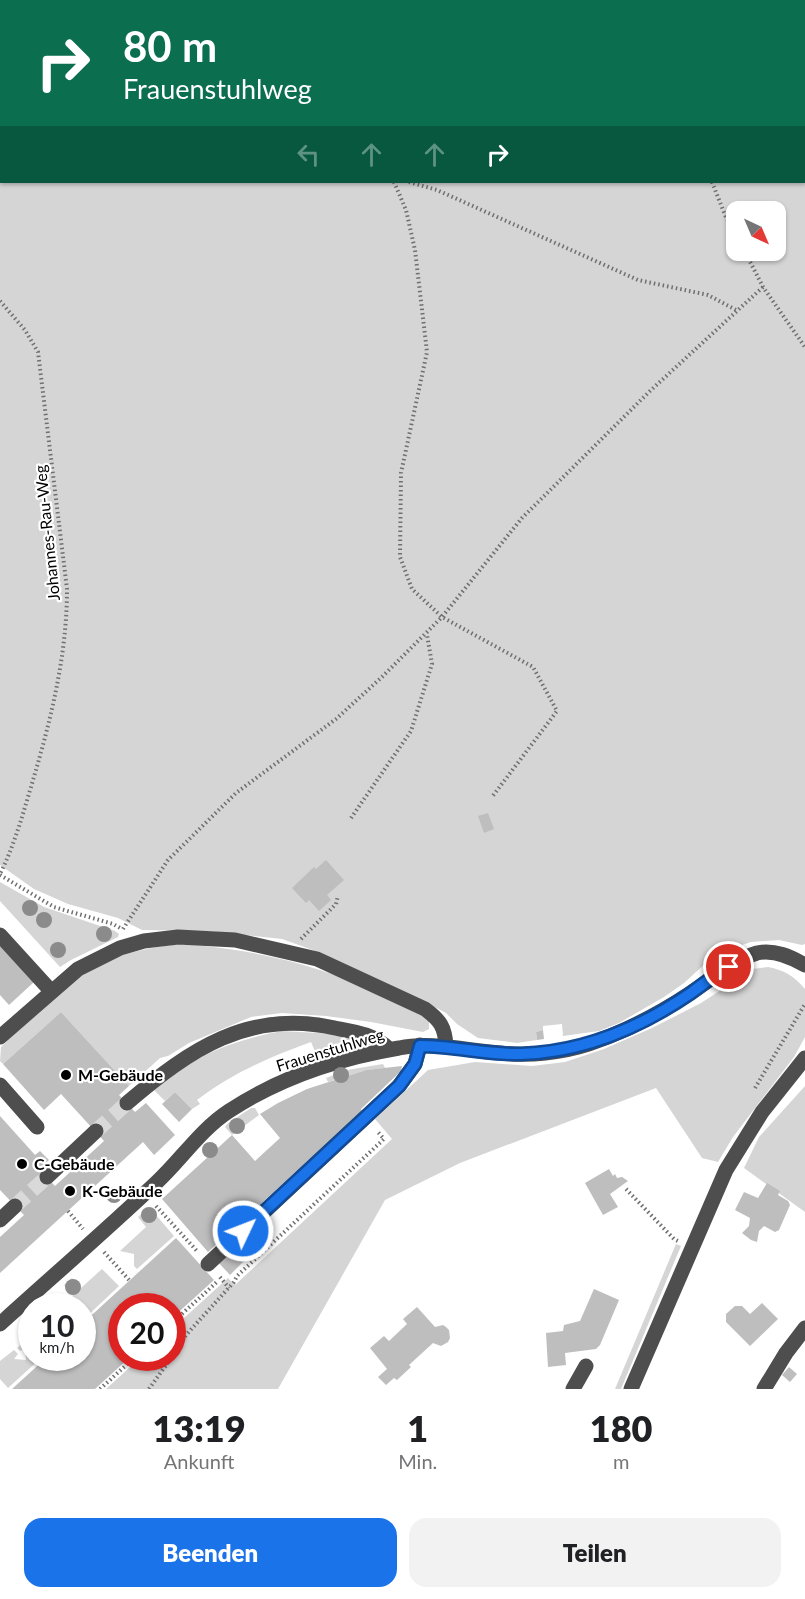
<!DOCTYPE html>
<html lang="de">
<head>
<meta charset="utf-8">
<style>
	:root { --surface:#fff; --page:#f2f2f2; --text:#202124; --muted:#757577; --accent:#1a73e8 }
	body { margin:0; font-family:Lato,sans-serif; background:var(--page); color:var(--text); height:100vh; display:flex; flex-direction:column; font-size:22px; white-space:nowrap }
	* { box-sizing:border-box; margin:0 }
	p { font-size:20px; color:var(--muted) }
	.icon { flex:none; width:33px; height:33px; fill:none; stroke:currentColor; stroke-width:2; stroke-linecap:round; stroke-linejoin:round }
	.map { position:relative; height:1389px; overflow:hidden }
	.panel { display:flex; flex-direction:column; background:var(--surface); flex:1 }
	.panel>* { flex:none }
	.banner { position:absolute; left:0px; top:0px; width:806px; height:183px; box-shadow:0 2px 4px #0004; background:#0b6e4f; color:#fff; overflow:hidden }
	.needle { width:39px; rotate:136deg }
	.controls { position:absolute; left:726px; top:201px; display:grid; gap:12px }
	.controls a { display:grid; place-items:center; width:60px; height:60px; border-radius:12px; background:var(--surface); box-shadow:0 2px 4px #0004; font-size:30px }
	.speed { position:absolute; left:18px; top:1293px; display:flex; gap:12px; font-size:30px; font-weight:700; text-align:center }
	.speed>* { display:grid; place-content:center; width:78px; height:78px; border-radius:50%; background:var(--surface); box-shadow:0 2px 4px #0004; line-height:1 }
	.speed small { font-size:15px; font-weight:400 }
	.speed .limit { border:9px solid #d22; background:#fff; color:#111 }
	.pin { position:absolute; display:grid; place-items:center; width:51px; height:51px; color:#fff; margin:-26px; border:3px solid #fff; border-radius:50%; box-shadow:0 2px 6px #0007 }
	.me { position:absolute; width:66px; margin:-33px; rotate:47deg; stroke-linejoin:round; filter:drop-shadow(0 0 4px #0008) }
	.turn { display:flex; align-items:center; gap:21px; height:126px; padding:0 24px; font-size:27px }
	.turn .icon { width:78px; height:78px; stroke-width:2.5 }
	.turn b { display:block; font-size:42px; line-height:51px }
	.lanes { display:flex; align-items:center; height:57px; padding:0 24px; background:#0003; justify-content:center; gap:30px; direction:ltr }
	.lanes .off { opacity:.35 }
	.eta { display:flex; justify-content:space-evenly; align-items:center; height:102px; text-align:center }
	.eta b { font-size:36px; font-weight:800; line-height:42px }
	.cta { display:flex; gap:12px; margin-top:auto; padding:12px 24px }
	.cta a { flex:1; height:69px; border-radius:18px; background:var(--accent); color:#fff; font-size:24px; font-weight:800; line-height:69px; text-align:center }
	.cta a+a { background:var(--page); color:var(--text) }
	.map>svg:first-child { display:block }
	.green { fill:#d5d5d5; fill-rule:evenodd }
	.building { fill:#bebebe }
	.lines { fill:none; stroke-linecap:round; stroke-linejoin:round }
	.minor-tunnel { stroke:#d9d9d9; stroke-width:15; stroke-dasharray:15 8; stroke-linecap:butt }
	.path { stroke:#707070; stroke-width:4; stroke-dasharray:1.5 3; stroke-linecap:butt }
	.minor { stroke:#4e4e4e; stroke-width:15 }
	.tree { fill:#8b8b8b }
	.route-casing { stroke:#114b97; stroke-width:15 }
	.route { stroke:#1a73e8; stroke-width:10 }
	.poi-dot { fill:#000; stroke:#fff; stroke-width:2 }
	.labels { text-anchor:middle; stroke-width:4.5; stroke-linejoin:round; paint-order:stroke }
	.street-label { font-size:16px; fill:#000; stroke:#fff }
	.poi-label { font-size:16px; font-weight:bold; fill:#000; stroke:#fff; text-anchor:start }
</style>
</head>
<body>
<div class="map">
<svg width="805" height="1389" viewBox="0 0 805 1389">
	<rect width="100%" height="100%" fill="#fff"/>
	<g class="green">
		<path d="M0,0H805V944L802,945L779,940L751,942L730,949L707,962L684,983L664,997L619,1023L599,1031L563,1036L562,1024L543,1026V1030L536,1032L537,1040L517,1043L478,1038L457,1024L446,1013L427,1003L321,953L282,939L209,931L142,930L118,918L68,904L34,889L0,865ZM2,2H804V182H2ZM736,212H776V250H736Z"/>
		<polygon points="0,882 44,907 115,931 119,934 118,937 71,960 60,967 0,901"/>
		<path d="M180,944C253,949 318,964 385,996C400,1003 417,1009 429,1021V1029L423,1032L371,1022L326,1016L282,1013L251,1017L189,1043L168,1056L160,1058L129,1086L61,1012L3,1064L0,1061L1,1047C32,1018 62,983 100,964C124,952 153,947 180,944Z"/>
		<path d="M768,967C784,970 794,976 805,989V1037L794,1057L733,1137L718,1162L702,1158L656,1088L460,1163L385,1200L278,1389H106L140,1358H172L173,1328L228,1278L235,1285L392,1139L375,1119L428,1070L475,1062L532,1066L565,1062L604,1049L652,1028L701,1003L753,969Z"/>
		<path d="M282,1031L355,1035L358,1042L317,1056L311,1042C270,1057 232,1073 197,1100L200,1104L192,1109L175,1092L165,1101L154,1090C192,1056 233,1040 282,1031Z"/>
		<polygon points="383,1064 385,1068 366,1070 328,1082 326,1078 347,1070"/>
		<polygon points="805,1086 805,1212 744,1168 759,1137"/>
		<polygon points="251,1108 255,1108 259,1115 232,1135 225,1127 227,1124"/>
		<polygon points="149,1207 174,1236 137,1269 134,1266 134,1254 120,1251 146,1227 138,1217"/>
		<polygon points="676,1244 681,1246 621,1389 615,1389"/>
		<polygon points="102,1269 119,1286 83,1320 82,1306 62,1306 73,1296 64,1285 72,1278 81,1288"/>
		<polygon points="31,1334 32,1358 41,1358 8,1388 0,1379 0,1361 14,1350 18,1354 14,1359 26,1360 25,1348 20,1351 17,1348"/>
	</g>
	<g class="building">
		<polygon points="488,813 494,829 484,833 478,816"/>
		<polygon points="326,860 344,880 327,895 331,900 319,911 309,900 306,903 292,888 314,867 316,869"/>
		<polygon points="0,946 34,982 9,1005 0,995"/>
		<polygon points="61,1012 129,1086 119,1095 135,1112 146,1103 175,1135 154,1155 143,1142 0,1273 0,1237 24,1215 0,1190 0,1116 35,1155 40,1151 49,1160 39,1169 55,1186 104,1141 61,1094 44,1110 3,1064"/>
		<polygon points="543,1030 544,1039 537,1040 536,1032"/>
		<polygon points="402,1066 401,1071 361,1109 362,1111 208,1252 162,1199 232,1135 255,1161 280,1138 260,1114 278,1103 307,1089 366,1070"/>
		<polygon points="175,1092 192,1109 179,1122 162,1104"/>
		<polygon points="609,1169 613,1176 615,1174 617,1178 622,1177 628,1181 610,1194 618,1207 603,1215 585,1183"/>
		<polygon points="767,1183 780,1191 778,1195 788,1201 790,1205 779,1230 775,1232 764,1226 759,1231 757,1242 751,1240 742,1233 749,1226 750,1218 735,1210 744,1192 758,1198"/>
		<polygon points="176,1238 214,1280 172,1318 172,1306 122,1306 122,1358 129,1358 95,1389 12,1389 46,1358 82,1358 82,1324"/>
		<polygon points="234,1247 245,1260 230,1275 218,1262"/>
		<polygon points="594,1289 619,1300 600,1345 596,1349 565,1353 566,1365 548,1367 546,1333 563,1331 564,1325 580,1321"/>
		<polygon points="762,1303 778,1319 750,1346 726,1322 726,1314 735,1306 742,1306 750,1314"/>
		<polygon points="417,1307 435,1327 443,1325 446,1327 449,1330 450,1338 448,1342 441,1346 433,1343 409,1365 411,1367 397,1380 394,1378 386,1385 378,1377 387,1369 370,1348 384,1336 389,1341 407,1324 403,1319"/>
		<polygon points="789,1367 797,1374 790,1382 782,1375"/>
	</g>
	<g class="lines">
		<g class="minor-tunnel">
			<polyline points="96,1131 127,1103"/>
			<polyline points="15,1206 47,1177"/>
		</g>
		<g class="path">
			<polyline points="291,0 292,2"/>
			<polyline points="638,0 638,2"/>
			<polyline points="394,182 406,210 415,250 427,352 401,473 400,557 412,589 442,617 533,667 557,711 492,797"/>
			<polyline points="409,182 437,190 638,280 708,295 738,311"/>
			<polyline points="712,182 725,215 736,237"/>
			<polyline points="744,250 763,287 805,347"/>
			<path d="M0,301L25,330L38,352L67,589C67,657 50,723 31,787C22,817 14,846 0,874"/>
			<polyline points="351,818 411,731 432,664 427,635"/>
			<polyline points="0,875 54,907 113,924 122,929"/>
			<polyline points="123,929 168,860 236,793 336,719 382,677 442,617 522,518 650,391 763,287"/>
			<polyline points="301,939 336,904 338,896"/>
			<polyline points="755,1088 805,1004"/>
			<polyline points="626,1189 674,1239 678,1241"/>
			<polyline points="156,1206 197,1251"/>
			<polyline points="68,1211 83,1229"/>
			<polyline points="104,1252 130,1281"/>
			<polyline points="220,1277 229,1288"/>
			<polyline points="172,1323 218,1281"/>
			<polyline points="172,1355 186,1335 234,1282 237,1276 384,1139 377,1131"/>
			<polyline points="100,1389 134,1358"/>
			<polyline points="149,1389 171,1358"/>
		</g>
		<g class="minor">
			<polyline points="0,935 51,991"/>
			<path d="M0,1037L78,969L120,948L144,941L178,937L235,940L317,959L425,1009C440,1020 445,1027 446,1046"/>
			<polyline points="0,1085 37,1127"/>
			<path d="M127,1103C190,1049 249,1009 335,1028C356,1032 373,1034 389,1049"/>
			<polyline points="47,1177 96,1131"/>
			<polyline points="0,1220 15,1206"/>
			<polyline points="208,1264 399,1086 415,1064 420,1045"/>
			<path d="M0,1324C52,1277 105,1231 156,1183C181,1160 200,1130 229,1111C279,1078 340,1058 399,1048C433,1041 467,1051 501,1053C529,1056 562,1053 589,1044C624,1032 657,1015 689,994C711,980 731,961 757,953C774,949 791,957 805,965"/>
			<polyline points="573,1389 586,1366"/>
			<polyline points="631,1389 726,1170 762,1112 805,1058"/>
			<polyline points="764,1389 786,1353 805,1328"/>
		</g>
	</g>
	<g class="tree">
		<circle cx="30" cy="908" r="8"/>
		<circle cx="44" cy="920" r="8"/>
		<circle cx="104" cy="934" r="8"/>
		<circle cx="58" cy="950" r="8"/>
		<circle cx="341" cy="1075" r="8"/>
		<circle cx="237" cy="1126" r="8"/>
		<circle cx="210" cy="1150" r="8"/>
		<circle cx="114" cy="1195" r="8"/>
		<circle cx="149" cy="1215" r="8"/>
		<circle cx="73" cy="1287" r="8"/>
	</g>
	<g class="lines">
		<defs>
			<path id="route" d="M243,1231L399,1086L415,1064L420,1046C454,1046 487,1055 521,1054C583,1052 640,1028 691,993C704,984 715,974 729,967"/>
		</defs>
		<use href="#route" class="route-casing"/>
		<use href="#route" class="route"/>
	</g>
	<g class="poi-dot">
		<circle cx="66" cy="1075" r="6"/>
		<circle cx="22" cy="1164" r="6"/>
		<circle cx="70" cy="1191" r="6"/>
	</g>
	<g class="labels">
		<g class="street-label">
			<text transform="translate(47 533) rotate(-96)" y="6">Johannes-Rau-Weg</text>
			<text transform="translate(330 1050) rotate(-17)" y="6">Frauenstuhlweg</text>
		</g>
		<g class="poi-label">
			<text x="78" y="1081">M-Gebäude</text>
			<text x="34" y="1170">C-Gebäude</text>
			<text x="82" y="1197">K-Gebäude</text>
		</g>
	</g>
</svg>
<div class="controls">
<a><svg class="needle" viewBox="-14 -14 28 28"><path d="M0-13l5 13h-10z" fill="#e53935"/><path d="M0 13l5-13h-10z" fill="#757577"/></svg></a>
</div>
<div class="speed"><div>10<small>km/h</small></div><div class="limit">20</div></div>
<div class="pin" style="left:729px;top:967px;background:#d93025"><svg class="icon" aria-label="arrive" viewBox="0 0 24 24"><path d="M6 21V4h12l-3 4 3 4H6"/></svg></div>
<svg class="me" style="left:243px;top:1231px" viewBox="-20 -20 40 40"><circle r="17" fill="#1a73e8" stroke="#fff" stroke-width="3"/><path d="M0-11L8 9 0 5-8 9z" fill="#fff"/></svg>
<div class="banner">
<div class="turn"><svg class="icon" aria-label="right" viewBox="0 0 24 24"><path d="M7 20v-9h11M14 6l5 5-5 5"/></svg><div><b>80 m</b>Frauenstuhlweg</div></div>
<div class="lanes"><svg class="icon off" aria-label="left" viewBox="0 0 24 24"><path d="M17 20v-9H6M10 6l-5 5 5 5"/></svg><svg class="icon off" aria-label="ahead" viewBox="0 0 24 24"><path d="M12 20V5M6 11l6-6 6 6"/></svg><svg class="icon off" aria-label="ahead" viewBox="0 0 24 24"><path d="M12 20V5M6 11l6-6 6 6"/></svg><svg class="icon" aria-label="right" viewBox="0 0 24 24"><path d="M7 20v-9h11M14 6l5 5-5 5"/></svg></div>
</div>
</div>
<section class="panel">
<div class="eta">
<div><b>13:19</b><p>Ankunft</p></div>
<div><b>1</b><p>Min.</p></div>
<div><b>180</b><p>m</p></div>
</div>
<div class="cta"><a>Beenden</a><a>Teilen</a></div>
</section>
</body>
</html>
